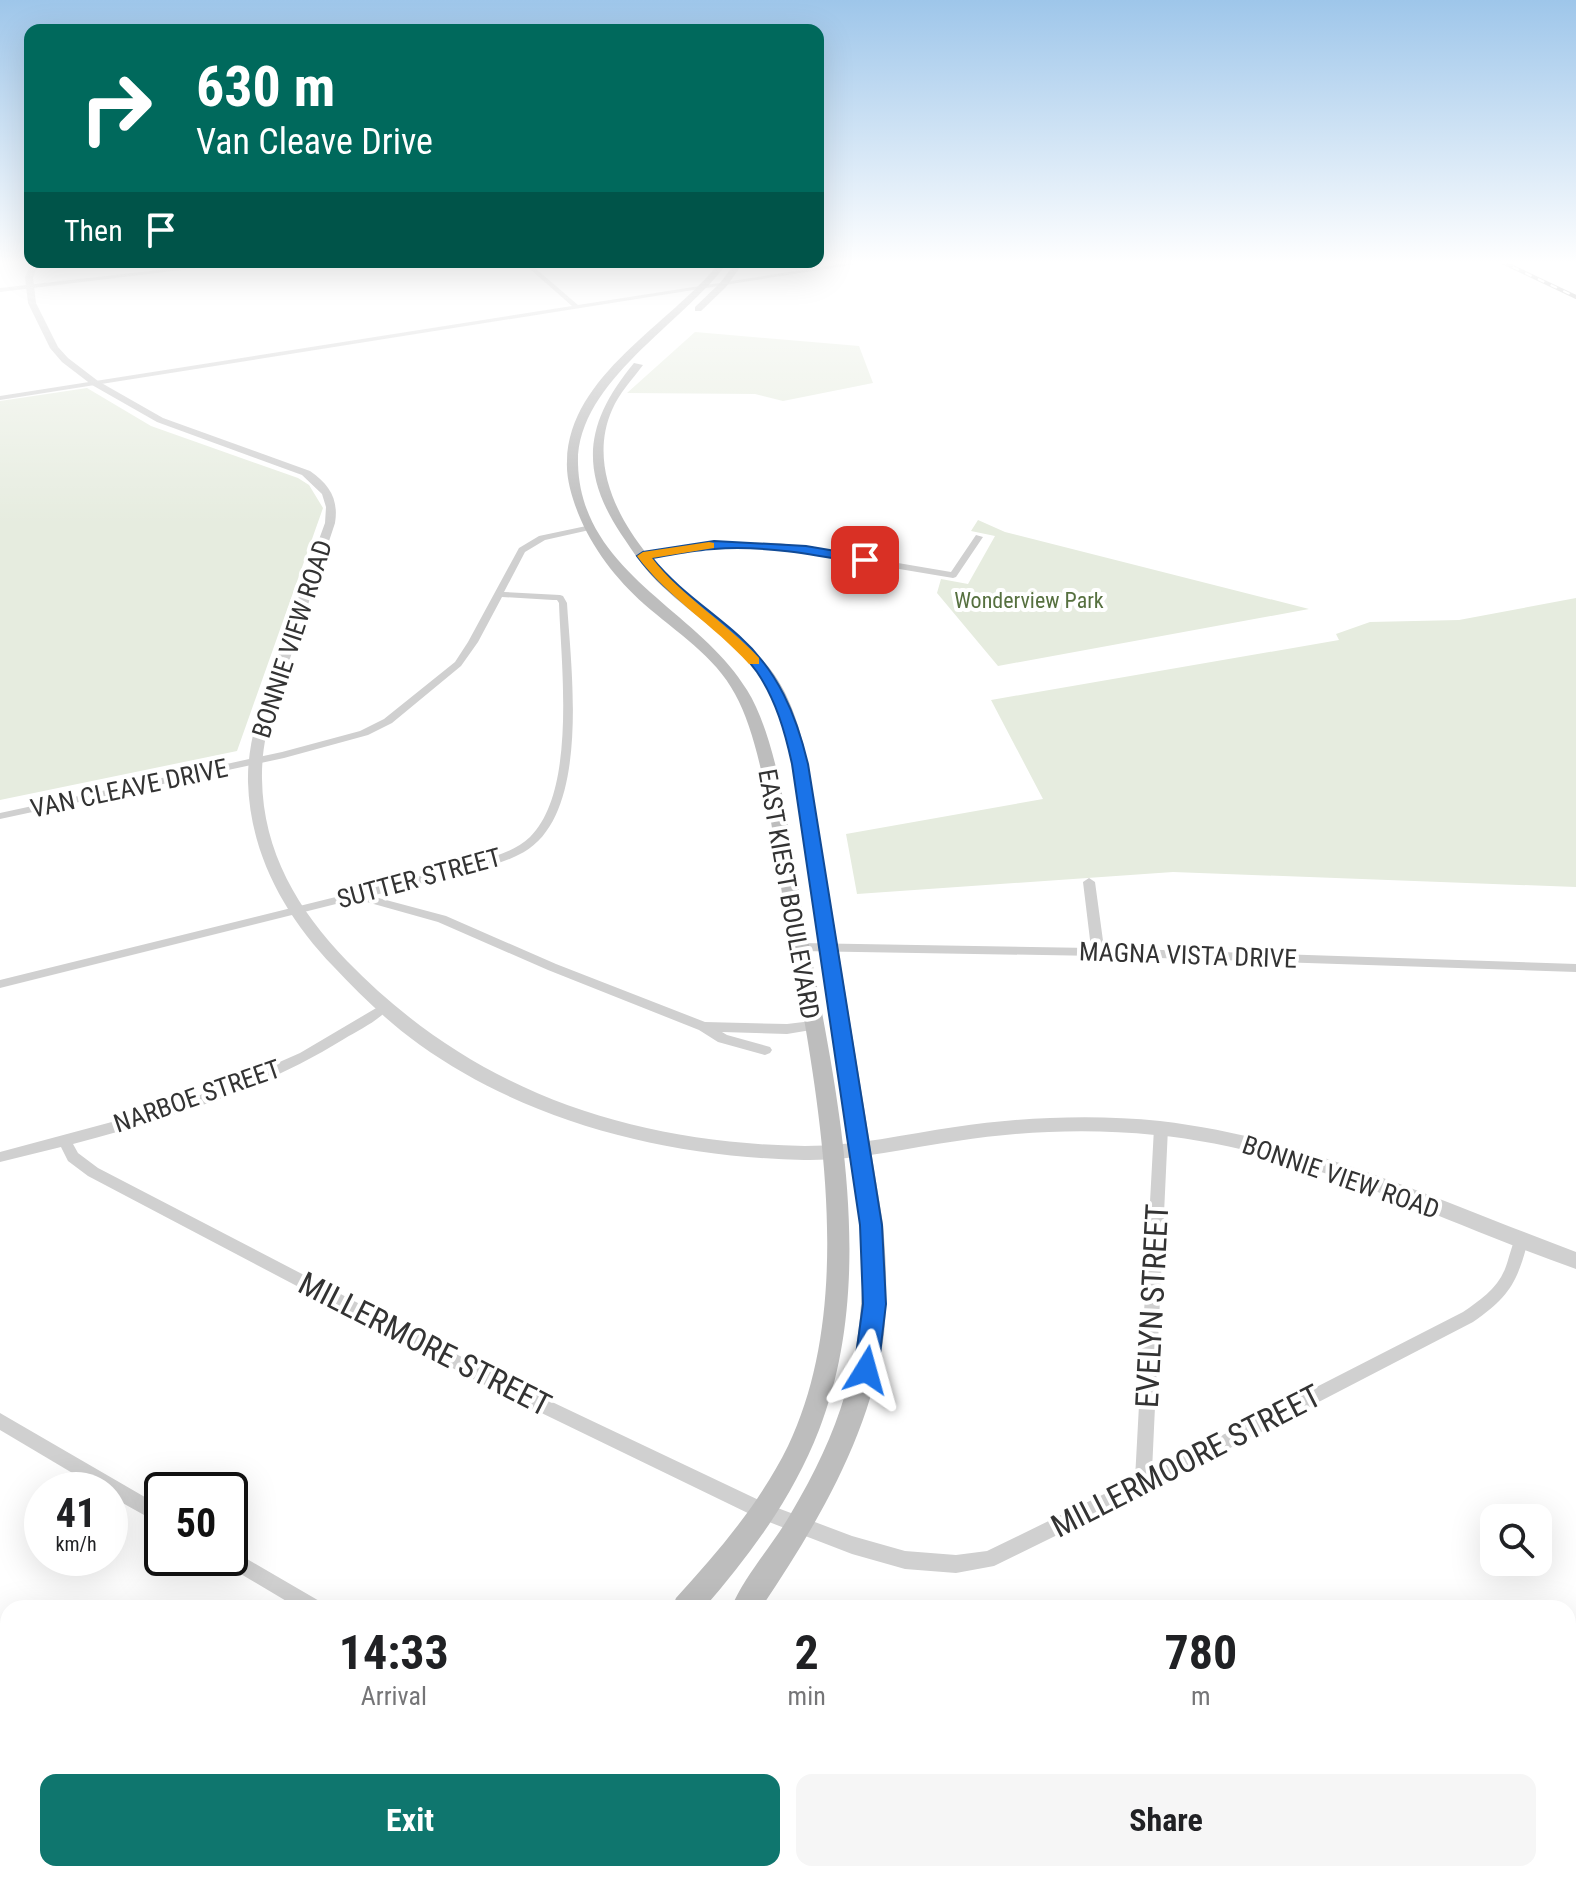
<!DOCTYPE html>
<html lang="en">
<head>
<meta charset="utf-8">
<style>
	:root { --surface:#fff; --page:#f6f6f6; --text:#202124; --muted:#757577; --accent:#0f766e }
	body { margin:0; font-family:"Roboto Condensed",sans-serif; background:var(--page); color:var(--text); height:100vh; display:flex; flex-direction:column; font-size:30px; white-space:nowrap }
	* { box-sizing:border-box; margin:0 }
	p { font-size:26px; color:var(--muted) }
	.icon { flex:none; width:44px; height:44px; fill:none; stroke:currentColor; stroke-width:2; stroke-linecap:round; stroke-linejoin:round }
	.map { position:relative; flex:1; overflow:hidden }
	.details { position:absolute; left:0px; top:1600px; width:1576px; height:282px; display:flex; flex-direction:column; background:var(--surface); border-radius:24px 24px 0 0; box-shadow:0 8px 32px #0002 }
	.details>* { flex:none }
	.guide { position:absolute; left:24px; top:24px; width:800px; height:244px; border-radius:16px; box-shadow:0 8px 32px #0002; background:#00695c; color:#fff; overflow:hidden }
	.fabs { position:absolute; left:1480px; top:1504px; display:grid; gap:16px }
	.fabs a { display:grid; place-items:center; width:72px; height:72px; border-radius:16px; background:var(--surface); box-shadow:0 8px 32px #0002; font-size:40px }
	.speed { position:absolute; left:24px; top:1472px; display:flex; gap:16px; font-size:40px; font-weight:700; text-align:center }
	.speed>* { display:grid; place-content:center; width:104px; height:104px; border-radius:50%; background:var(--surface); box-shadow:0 8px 32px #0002; line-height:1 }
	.speed small { font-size:20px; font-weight:400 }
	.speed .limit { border:4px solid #111; border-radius:12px; background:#fff; color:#111 }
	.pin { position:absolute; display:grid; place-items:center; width:68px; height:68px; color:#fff; margin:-34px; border-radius:16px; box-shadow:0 4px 12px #0006 }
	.me { position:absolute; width:88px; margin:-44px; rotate:8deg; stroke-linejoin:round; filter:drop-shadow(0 0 6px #0008) }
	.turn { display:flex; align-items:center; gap:28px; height:168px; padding:0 40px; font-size:36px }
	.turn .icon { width:104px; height:104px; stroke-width:2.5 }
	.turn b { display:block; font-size:56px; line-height:68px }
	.then { display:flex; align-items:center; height:76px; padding:0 40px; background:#0003; gap:16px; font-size:30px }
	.eta { display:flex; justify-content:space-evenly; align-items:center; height:136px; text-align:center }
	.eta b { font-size:48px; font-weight:700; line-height:56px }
	.primary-button { display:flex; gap:16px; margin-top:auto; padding:16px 40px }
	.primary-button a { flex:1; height:92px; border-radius:16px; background:var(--accent); color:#fff; font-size:32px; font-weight:700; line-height:92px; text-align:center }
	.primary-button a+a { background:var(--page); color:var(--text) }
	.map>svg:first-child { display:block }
	.green { fill:#e6ecdf }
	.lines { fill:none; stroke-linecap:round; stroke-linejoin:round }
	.stream { stroke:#cfe2ee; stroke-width:6 }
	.minor { fill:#d0d0d0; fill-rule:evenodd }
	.tertiary { fill:#d0d0d0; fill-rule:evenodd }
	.secondary { fill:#bdbdbd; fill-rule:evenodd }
	.rail-casing { stroke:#888; stroke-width:4 }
	.rail { stroke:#fff; stroke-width:2; stroke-dasharray:7; stroke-linecap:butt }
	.route { fill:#1a73e8; stroke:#114b97; stroke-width:2 }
	.slow { fill:#f59e0b }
	.labels { text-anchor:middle; stroke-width:8; stroke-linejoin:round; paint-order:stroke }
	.far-park-label { font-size:22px; fill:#56703f; stroke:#fff }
	.street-label { font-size:26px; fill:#333; stroke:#fff }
	.near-street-label { font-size:32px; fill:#333; stroke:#fff }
</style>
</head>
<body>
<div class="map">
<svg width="1576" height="1881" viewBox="0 0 1576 1881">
	<rect width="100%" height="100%" fill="#fff"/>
	<g class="green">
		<polygon points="695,332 859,346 873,383 783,401 755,394 627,393"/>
		<polygon points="87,388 151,426 298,478 309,485 323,508 237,751 0,800 0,401"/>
		<polygon points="978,520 1005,532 1309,609 998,666 937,593 941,579 968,584 995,536 971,531"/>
		<polygon points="1576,598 1576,887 1173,872 857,894 846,834 1043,799 991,700 1339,640 1336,634 1370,622 1459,620"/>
		<polygon points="1568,1774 1576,1779 1576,1881 1463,1881 1453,1874 1568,1874"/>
	</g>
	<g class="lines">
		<polyline class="stream" points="1553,1874 1558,1881"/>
		<g class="minor">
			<polygon points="859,261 876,261 0,400 0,396 572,306 522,262 528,262 578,305"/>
			<polygon points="229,262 247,262 0,292 0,288"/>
			<path d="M591,525H594V529L545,540L525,552L504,592L560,595L563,596L567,603C571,669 591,813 524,852C503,864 478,869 454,875C427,882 399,889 371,896L446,916L556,964L705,1022L787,1024L812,1021L817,1023L818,1026L817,1029L787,1034L722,1032L727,1035L770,1047L772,1050L770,1053L765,1055L718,1042L699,1030L548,970L438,922L356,899L0,988V980L481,861C498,855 517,850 530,837C577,791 561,664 559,603L557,600H553L502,597L478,642L461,666L392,723L368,735L284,758L0,819V813L282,752L360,731L384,719L455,662L468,642L519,548L539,536Z"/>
			<polygon points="976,535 983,537 956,577 953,578 780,549 714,548 643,559 639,556 643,553 714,542 780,543 951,572"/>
			<polygon points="1089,878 1095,882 1104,948 1576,964 1576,972 1098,956 800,951 794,947 800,943 1091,948 1083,882"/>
			<path d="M383,1004L387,1005L389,1008C378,1021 359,1030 344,1039C260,1091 167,1119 73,1144L78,1153L98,1168L510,1382L767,1504L852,1536L905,1551L956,1555L987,1551L1135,1479L1154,1128L1156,1124L1161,1123L1166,1124L1168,1128L1152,1471L1463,1312C1479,1301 1497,1289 1505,1269C1509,1259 1511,1247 1516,1237L1521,1235L1526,1237L1528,1241C1517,1283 1509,1297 1473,1322L1149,1490L994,1566L956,1573L905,1569L852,1554L756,1517L498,1392L88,1176L68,1161L61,1147L0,1162V1152L149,1112L218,1089L300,1053Z"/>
			<polygon points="0,1413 162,1507 162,1525 110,1496 110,1490 101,1490 0,1430"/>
			<polygon points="230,1549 321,1602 324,1608 298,1608 224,1564 221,1558 230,1558"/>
		</g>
		<path class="tertiary" d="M32,262H40L33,277L36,303L58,347L68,358L98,381L163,418L310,471C329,484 339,499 335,523C321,565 307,608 293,650C278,692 261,734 262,779C263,852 298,910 347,961C472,1090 627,1143 805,1146C856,1146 906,1134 955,1127C1023,1117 1093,1114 1160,1121C1306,1138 1440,1201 1576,1252V1269C1437,1220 1304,1149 1155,1135C1089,1128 1022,1131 957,1141C906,1148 856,1161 804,1160C670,1157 531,1124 420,1045C388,1022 360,995 333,966C285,916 250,854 248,782C247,736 265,694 280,651C295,608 309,566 325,523L326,507L322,494L302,475L157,422L92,385L62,362L50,348L28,303L25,277Z"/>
		<g class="secondary">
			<path d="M720,262H728C683,324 576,382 578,464C581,573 699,610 747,690C780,743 792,855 804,918C834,1080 881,1270 819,1430C793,1497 751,1554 704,1608H672L676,1598C718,1552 760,1503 788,1446C861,1293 815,1082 787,923C775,858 766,750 735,694C715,656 676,632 644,604C616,579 592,548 578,513C572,497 566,479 567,461C569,375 671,324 720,262Z"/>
			<polygon points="736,262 744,262 726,287 701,311 695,311 695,307 720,283"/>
			<path d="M634,363L643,365C632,380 619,393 612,410C583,476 634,549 683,591C711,615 742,636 766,664C790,692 800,728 808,764L883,1224C886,1260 888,1297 884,1334C871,1435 816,1526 761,1608H731C745,1575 772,1546 790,1515C849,1417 868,1337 861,1224L792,764C786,733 778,699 758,673C732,639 694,616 663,587C646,572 634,553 621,534C578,469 586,421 634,363Z"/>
			<polygon points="267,1874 309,1874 307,1881 264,1881"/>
			<polygon points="381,1874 423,1874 421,1881 378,1881"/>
		</g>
		<defs>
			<polyline id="rail" points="1500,261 1576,297"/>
		</defs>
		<use href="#rail" class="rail-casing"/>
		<use href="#rail" class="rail"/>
	</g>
	<linearGradient id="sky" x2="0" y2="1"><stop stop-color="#9ec6ea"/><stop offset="0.5" stop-color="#fff"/><stop offset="1" stop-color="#fff" stop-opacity="0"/></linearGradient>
	<rect width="1576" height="525" fill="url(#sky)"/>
	<path class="route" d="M714,541L806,546L865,556L871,560L865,564C816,555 764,545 714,549C693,550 672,555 652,558C677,589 710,610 739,636C778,671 796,714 808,764L882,1225L886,1304L878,1370L874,1378L866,1381L857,1378L854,1370L863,1304L860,1225L792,764C785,732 776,700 757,672C724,626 670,601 637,556L643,552Z"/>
	<path class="slow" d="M709,542L714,543V548L652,558C682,597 726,622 759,658V664H749C714,625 668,598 637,556L643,552Z"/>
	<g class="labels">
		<g class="far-park-label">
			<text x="1029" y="608">Wonderview Park</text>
		</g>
		<g class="street-label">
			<text transform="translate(292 639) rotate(-72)" y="9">BONNIE VIEW ROAD</text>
			<text transform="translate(129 788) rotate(-12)" y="9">VAN CLEAVE DRIVE</text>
			<text transform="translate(419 878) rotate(-15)" y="9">SUTTER STREET</text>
			<text transform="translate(789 894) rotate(80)" y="9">EAST KIEST BOULEVARD</text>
			<text transform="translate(1188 955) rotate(2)" y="9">MAGNA VISTA DRIVE</text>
			<text transform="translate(197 1096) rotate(-19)" y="9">NARBOE STREET</text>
			<text transform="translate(1341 1177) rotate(19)" y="9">BONNIE VIEW ROAD</text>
		</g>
		<g class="near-street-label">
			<text transform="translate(1152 1306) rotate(-87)" y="11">EVELYN STREET</text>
			<text transform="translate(425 1344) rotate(27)" y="11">MILLERMORE STREET</text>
			<text transform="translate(1186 1461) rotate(-27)" y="11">MILLERMOORE STREET</text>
		</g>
	</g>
</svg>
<div class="fabs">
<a><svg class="icon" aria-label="search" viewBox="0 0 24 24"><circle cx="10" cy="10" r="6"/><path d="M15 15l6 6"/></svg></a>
</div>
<div class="speed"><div>41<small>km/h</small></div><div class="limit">50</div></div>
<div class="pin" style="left:865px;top:560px;background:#d93025"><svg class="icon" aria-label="arrive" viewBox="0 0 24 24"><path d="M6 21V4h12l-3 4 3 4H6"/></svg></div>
<svg class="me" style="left:866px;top:1370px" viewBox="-20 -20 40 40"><path d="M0-17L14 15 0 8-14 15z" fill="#1a73e8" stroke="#fff" stroke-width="4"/></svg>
<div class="guide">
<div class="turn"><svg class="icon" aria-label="right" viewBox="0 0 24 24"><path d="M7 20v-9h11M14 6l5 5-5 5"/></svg><div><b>630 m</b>Van Cleave Drive</div></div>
<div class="then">Then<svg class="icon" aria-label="arrive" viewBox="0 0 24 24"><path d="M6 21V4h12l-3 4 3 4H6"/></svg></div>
</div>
<section class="details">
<div class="eta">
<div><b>14:33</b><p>Arrival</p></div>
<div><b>2</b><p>min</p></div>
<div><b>780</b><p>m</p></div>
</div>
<div class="primary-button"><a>Exit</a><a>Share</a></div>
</section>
</div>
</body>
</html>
